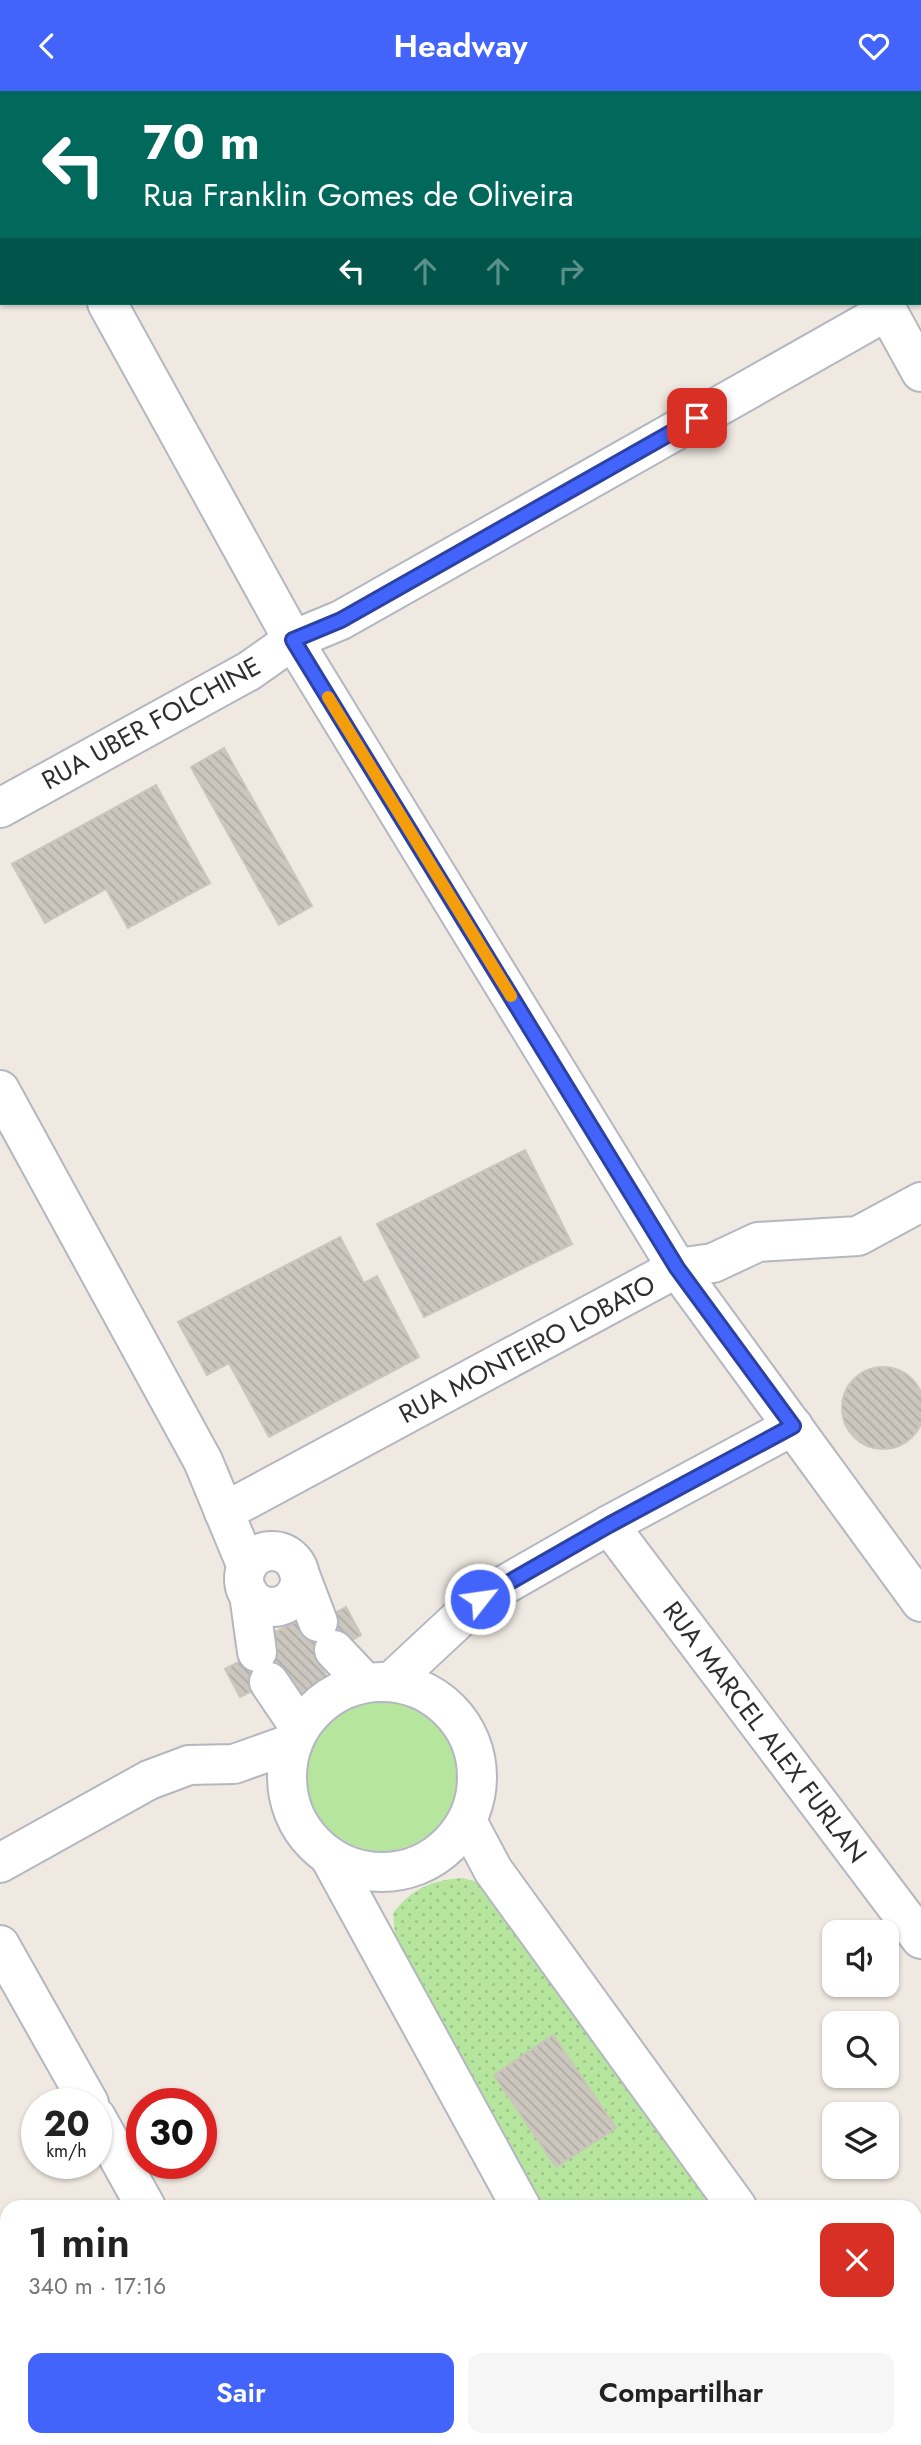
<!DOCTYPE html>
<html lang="pt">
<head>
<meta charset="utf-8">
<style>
	:root { --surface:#fff; --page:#f6f6f6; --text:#222; --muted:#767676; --accent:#4264fb }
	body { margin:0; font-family:Jost,sans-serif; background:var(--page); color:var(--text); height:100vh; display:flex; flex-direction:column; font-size:26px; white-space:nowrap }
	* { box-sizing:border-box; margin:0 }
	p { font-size:23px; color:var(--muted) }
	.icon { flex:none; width:38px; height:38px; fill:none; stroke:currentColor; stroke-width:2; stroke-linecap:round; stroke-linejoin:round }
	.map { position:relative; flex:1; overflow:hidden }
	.details { position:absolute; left:0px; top:2109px; width:922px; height:247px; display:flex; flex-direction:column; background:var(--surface); border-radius:21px 21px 0 0; box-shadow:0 2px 5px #0004 }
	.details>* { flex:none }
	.guide { position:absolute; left:0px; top:0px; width:922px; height:214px; box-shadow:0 2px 5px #0004; background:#00695c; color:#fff; overflow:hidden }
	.controls { position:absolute; left:822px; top:1829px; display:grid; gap:14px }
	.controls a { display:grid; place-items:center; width:77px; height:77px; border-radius:14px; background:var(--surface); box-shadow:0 2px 5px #0004; font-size:35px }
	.speed { position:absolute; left:21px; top:1997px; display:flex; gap:14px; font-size:35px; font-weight:700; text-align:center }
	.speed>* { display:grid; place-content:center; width:91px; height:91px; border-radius:50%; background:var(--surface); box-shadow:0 2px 5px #0004; line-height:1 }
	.speed small { font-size:18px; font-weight:400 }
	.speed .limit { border:10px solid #d22; background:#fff; color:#111 }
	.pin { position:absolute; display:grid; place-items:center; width:60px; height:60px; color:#fff; margin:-30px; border-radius:14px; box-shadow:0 4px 10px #0006 }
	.me { position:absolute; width:77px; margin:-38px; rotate:60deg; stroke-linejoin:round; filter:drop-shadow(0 0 5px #0008) }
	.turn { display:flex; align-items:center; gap:24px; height:147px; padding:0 28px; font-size:32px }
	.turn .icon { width:91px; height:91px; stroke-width:2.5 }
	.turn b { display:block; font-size:49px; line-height:60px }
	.lanes { display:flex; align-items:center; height:66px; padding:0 28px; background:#0003; justify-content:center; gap:35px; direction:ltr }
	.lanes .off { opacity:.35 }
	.round { display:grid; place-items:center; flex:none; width:74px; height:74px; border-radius:14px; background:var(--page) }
	.summary { display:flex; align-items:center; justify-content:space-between; height:119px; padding:0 28px }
	h1 { font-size:42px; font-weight:600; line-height:52px }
	.cta { display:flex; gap:14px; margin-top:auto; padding:14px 28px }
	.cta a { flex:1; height:80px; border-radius:14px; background:var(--accent); color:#fff; font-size:28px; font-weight:600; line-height:80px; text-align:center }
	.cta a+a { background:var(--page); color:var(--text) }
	header { display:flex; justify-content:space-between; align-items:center; height:91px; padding:0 28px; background:var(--accent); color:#fff; font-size:32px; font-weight:600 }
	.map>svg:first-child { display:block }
	.grass { fill:#b6e59e }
	.park { fill:url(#park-dots) }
	.building { fill:url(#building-back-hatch); stroke:#cbc5ba; stroke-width:2 }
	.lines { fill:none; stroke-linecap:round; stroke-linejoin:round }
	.minor-casing { stroke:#b4b7c1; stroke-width:42 }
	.major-casing { stroke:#c9c9c9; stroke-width:42 }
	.minor { stroke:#fff; stroke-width:38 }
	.major { stroke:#f2d163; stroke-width:38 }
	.route-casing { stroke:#2b41a3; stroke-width:18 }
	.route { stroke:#4264fb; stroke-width:12 }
	.slow { stroke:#f59e0b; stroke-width:12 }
	.labels { text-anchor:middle; stroke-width:6; stroke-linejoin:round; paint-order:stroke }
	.street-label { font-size:26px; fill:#2e2e2e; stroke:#fff }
</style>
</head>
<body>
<header><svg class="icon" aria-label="back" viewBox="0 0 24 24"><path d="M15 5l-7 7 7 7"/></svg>Headway<svg class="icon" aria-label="heart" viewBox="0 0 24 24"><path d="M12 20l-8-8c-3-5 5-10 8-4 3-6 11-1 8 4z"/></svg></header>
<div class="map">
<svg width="921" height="2354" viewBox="0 0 921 2354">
	<defs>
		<pattern id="park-dots" width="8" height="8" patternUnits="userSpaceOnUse" patternTransform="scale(1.75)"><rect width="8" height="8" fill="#b6e59e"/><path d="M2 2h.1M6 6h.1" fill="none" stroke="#9dc588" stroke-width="1.8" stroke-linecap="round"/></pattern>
		<pattern id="building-back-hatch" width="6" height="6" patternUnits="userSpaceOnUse" patternTransform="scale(1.75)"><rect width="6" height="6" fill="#cbc7bf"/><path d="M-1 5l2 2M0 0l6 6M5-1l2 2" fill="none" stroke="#afaba4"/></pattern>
	</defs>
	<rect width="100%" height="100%" fill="#efe9e1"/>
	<g class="grass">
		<polygon points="0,0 921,0 921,34 920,2 2,2 0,54"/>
		<circle cx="382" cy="1685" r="75"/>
	</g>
	<g class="park">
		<path d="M463,1787L477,1791L486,1802L722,2116H540L396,1854L393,1822C412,1797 433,1789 463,1787Z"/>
		<polygon points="669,2349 794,2349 784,2354 672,2354"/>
	</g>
	<g class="building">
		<polygon points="224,657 312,815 279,834 191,676"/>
		<polygon points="156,694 210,792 128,837 106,798 45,832 12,773"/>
		<polygon points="525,1059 572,1153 424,1226 377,1133"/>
		<polygon points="340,1146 364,1192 377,1185 419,1266 269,1346 229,1272 207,1284 178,1231"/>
		<circle cx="883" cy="1317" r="41"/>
		<polygon points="346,1516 361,1544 317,1568 329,1590 295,1608 283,1584 240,1606 225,1578 268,1556 263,1547 297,1530 302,1539"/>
		<polygon points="553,1944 616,2037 556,2076 494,1984"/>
	</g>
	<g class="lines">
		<defs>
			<g id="minor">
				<polyline points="107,212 293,549 677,1177 921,1511"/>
				<polyline points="883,212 921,281"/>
				<polyline points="0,717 249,580 293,549 341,529 887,220"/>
				<polyline points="0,999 203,1370 247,1476"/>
				<polyline points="224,1421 677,1177 713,1172 758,1151 858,1145 921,1111"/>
				<polyline points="609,1434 921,1848"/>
				<circle cx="272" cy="1488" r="28"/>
				<polyline points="297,1476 318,1531"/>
				<polyline points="249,1503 257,1561"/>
				<polyline points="334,1559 365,1592"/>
				<polyline points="269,1591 300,1637"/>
				<polyline points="391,1591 480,1508 609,1434 793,1335"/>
				<circle cx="382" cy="1686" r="95"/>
				<polyline points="467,1730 493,1779 737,2116"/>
				<polyline points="329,1765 521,2116"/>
				<polyline points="0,1772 149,1689 189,1674 234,1673 293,1652"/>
				<polyline points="0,1854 89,2012"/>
				<polyline points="96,2026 146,2116"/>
				<polyline points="276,2348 279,2354"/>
				<polyline points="648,2348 651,2354"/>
				<polyline points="907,2348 911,2354"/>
				<polyline points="828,2354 837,2348"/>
			</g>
			<g id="major">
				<polyline points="920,58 921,58"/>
				<polyline points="0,77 2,77"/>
			</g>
		</defs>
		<use href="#minor" class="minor-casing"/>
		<use href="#major" class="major-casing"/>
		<use href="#minor" class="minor"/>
		<use href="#major" class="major"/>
	</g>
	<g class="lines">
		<defs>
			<polyline id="route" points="480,1508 609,1434 793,1335 677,1177 293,549 341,529 697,327"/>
		</defs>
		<use href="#route" class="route-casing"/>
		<use href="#route" class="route"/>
		<polyline class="slow" points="328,606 511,905"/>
	</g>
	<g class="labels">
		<g class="street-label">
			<text transform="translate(151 632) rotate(-29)" y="9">RUA UBER FOLCHINE</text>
			<text transform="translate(527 1258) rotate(-28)" y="9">RUA MONTEIRO LOBATO</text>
			<text transform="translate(765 1641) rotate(53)" y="9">RUA MARCEL ALEX FURLAN</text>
		</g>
	</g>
</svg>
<div class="controls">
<a><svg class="icon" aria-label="sound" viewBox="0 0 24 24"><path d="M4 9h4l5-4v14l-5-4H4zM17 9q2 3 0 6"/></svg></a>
<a><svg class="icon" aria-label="search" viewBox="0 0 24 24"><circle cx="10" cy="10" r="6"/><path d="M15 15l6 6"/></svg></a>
<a><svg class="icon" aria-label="layers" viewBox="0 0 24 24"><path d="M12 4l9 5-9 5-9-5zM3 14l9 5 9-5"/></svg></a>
</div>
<div class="speed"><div>20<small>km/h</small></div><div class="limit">30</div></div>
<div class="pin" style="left:697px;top:327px;background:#d93025"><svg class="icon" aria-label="arrive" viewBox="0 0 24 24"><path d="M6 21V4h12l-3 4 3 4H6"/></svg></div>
<svg class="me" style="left:480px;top:1508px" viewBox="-20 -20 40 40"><circle r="17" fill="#4264fb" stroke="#fff" stroke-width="3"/><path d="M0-11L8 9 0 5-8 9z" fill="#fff"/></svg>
<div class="guide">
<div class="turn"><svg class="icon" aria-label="left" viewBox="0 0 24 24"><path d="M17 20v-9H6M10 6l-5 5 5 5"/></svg><div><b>70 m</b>Rua Franklin Gomes de Oliveira</div></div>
<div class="lanes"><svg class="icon" aria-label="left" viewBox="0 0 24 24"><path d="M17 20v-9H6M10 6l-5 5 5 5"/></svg><svg class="icon off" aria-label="ahead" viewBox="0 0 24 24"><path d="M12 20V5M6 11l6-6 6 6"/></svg><svg class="icon off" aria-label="ahead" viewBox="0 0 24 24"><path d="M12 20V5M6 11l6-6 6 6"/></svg><svg class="icon off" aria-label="right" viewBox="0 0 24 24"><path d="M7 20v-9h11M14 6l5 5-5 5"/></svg></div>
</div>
<section class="details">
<div class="summary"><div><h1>1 min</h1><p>340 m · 17:16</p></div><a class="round" style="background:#d93025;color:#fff"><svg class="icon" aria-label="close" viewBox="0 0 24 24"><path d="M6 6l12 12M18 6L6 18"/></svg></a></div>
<div class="cta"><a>Sair</a><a>Compartilhar</a></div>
</section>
</div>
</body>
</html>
